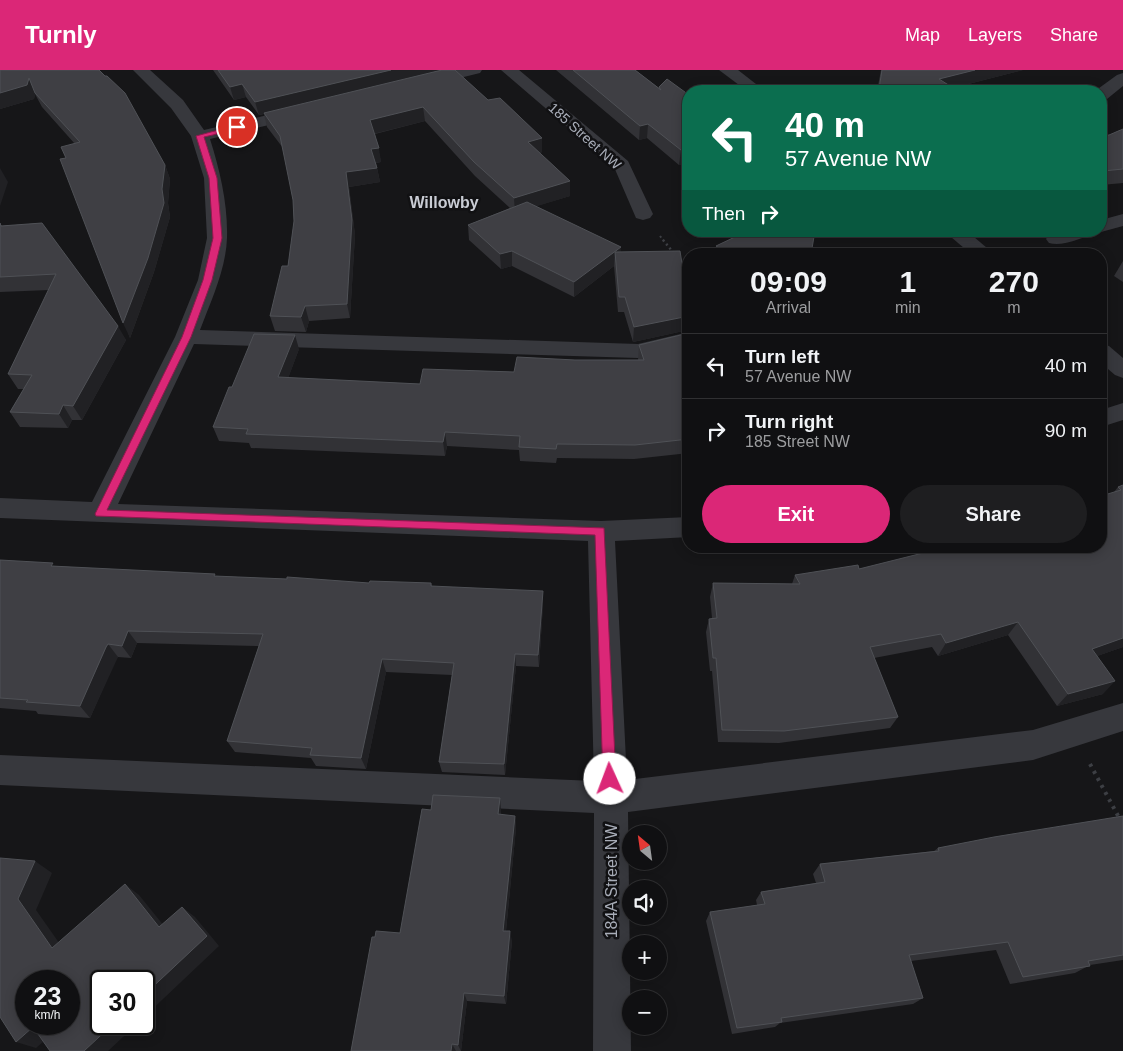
<!DOCTYPE html>
<html lang="en">
<head>
<meta charset="utf-8">
<style>
	:root { --surface:#101012; --page:#1e1e20; --text:#f1f3f6; --muted:#9c9d9f; --line:#303032; --accent:#db2777 }
	body { margin:0; font-family:Helvetica,sans-serif; background:var(--page); color:var(--text); height:100vh; display:flex; flex-direction:column; font-size:19px; white-space:nowrap }
	* { box-sizing:border-box; margin:0 }
	p { font-size:16px; color:var(--muted) }
	.icon { flex:none; width:28px; height:28px; fill:none; stroke:currentColor; stroke-width:2; stroke-linecap:round; stroke-linejoin:round }
	.map { position:relative; flex:1; overflow:hidden }
	.side { position:absolute; left:682px; top:178px; width:425px; height:305px; display:flex; flex-direction:column; background:var(--surface); border-radius:20px; box-shadow:0 2px 12px #0003,0 0 0 1px var(--line) }
	.side>* { flex:none }
	.hud { position:absolute; left:682px; top:15px; width:425px; height:152px; border-radius:20px; box-shadow:0 2px 12px #0003,0 0 0 1px var(--line); background:#0b6e4f; color:#fff; overflow:hidden }
	.needle { width:32px; rotate:331deg }
	.controls { position:absolute; left:622px; top:755px; display:grid; gap:10px }
	.controls a { display:grid; place-items:center; width:45px; height:45px; border-radius:50%; background:var(--surface); box-shadow:0 2px 12px #0003,0 0 0 1px var(--line); font-size:25px }
	.speed { position:absolute; left:15px; top:900px; display:flex; gap:10px; font-size:25px; font-weight:700; text-align:center }
	.speed>* { display:grid; place-content:center; width:65px; height:65px; border-radius:50%; background:var(--surface); box-shadow:0 2px 12px #0003,0 0 0 1px var(--line); line-height:1 }
	.speed small { font-size:12px; font-weight:400 }
	.speed .limit { border:2px solid #111; border-radius:8px; background:#fff; color:#111 }
	.pin { position:absolute; display:grid; place-items:center; width:42px; height:42px; color:#fff; margin:-21px; border:2px solid #fff; border-radius:50%; box-shadow:0 1px 5px #0007 }
	.me { position:absolute; width:55px; margin:-28px; rotate:358deg; stroke-linejoin:round; filter:drop-shadow(0 0 4px #0008) }
	.turn { display:flex; align-items:center; gap:18px; height:105px; padding:0 20px; font-size:22px }
	.turn .icon { width:65px; height:65px; stroke-width:2.5 }
	.turn b { display:block; font-size:35px; line-height:42px }
	.then { display:flex; align-items:center; height:48px; padding:0 20px; background:#0003; gap:10px; font-size:19px }
	.eta { display:flex; justify-content:space-evenly; align-items:center; height:85px; text-align:center }
	.eta b { font-size:30px; font-weight:800; line-height:35px }
	.primary-button { display:flex; gap:10px; margin-top:auto; padding:10px 20px }
	.primary-button a { flex:1; height:58px; border-radius:30px; background:var(--accent); color:#fff; font-size:20px; font-weight:800; line-height:58px; text-align:center }
	.primary-button a+a { background:var(--page); color:var(--text) }
	ul { padding:0; list-style:none }
	li { display:flex; align-items:center; gap:15px; height:65px; padding:0 20px; border-top:1px solid var(--line) }
	li div { flex:1 }
	li b { display:block; font-size:19px }
	li em { font-style:normal }
	header { display:flex; align-items:center; gap:30px; box-sizing:border-box; height:70px; padding:0 25px; background:var(--accent); color:#fff }
	header strong { font-size:24px }
	nav { display:flex; gap:28px; margin-inline-start:auto; font-size:18px }
	.map>svg:first-child { display:block }
	.lines { fill:none; stroke-linecap:round; stroke-linejoin:round }
	.path-far2 { stroke:#3d3f44; stroke-width:2; stroke-dasharray:2 2.5; stroke-linecap:butt }
	.path-far1 { stroke:#3d3f44; stroke-width:2.5; stroke-dasharray:2 3; stroke-linecap:butt }
	.path { stroke:#3d3f44; stroke-width:4; stroke-dasharray:3 5; stroke-linecap:butt }
	.minor { fill:#37383d; fill-rule:evenodd }
	.wall { fill:#323236 }
	.shaded-wall { fill:#212124 }
	.building { fill:#3f3f44; stroke:#4f5156; fill-rule:evenodd }
	.route { fill:#db2777; stroke:#8e194d }
	.labels { text-anchor:middle; stroke-width:5; stroke-linejoin:round; paint-order:stroke }
	.far-street-label { font-size:14px; fill:#a8adb8; stroke:#111113 }
	.far-quarter-label { font-size:16px; font-weight:bold; fill:#c9ccd4; stroke:#111113 }
	.street-label { font-size:16px; fill:#a8adb8; stroke:#111113 }
</style>
</head>
<body>
<header>
<strong>Turnly</strong>
<nav><a>Map</a><a>Layers</a><a>Share</a></nav>
</header>
<div class="map">
<svg width="1123" height="981" viewBox="0 0 1123 981">
	<rect width="100%" height="100%" fill="#161618"/>
	<g class="lines">
		<polyline class="path-far2" points="660,166 664,171"/>
		<g class="path-far1">
			<polyline points="663,170 673,182"/>
			<polyline points="680,191 689,203"/>
		</g>
		<polyline class="path" points="1090,694 1123,755"/>
		<g class="minor">
			<path d="M133,0H150L183,30L204,60L301,37L307,38L310,42L307,46L210,69C220,101 228,134 227,168C226,199 211,231 200,260L638,274L689,262V276L638,288L194,274L118,434L601,451L689,447V467L615,471L627,710L1033,660L1123,633V661L1033,690L628,742L631,981H593L594,743L0,715V685L594,711L588,471L0,448V428L92,432L175,267L198,210L207,168L204,108L191,66L171,38Z"/>
			<polygon points="453,0 482,0 480,3 423,17 417,15 415,12 417,9"/>
			<polygon points="501,0 519,0 628,91 653,144 650,148 643,150 636,148 614,97"/>
			<polygon points="719,0 738,0 765,21 747,21"/>
			<polygon points="1123,3 1123,16 1107,29 1101,30 1101,21 1095,21 1117,5"/>
			<polygon points="1123,144 1123,156 1101,162 1098,161 1101,161 1101,150"/>
			<polygon points="944,161 967,161 994,184 971,184"/>
			<path d="M1061,161H1094L1091,165C1078,169 1062,177 1049,173L1046,169L1049,165Z"/>
			<polygon points="1101,274 1109,276 1123,288 1123,308 1115,305 1101,293"/>
			<polygon points="1123,333 1123,350 1101,357 1101,340"/>
		</g>
	</g>
	<g class="wall">
		<polygon points="0,0 165,95 170,109 168,133 170,147 154,202 130,268 66,88 75,74 42,37 35,24 34,29 0,39"/>
		<polygon points="213,0 455,0 488,30 542,68 542,82 540,83 570,126 536,136 621,182 688,260 633,272 624,242 618,242 614,196 574,227 512,196 501,199 469,170 468,155 510,138 475,106 425,51 375,64 381,92 376,93 380,112 349,117 355,165 350,248 309,251 306,262 275,261 270,246 288,196 294,151 293,130 283,78 267,57 264,44 259,45 246,27 234,30"/>
		<polygon points="556,0 635,0 659,18 689,25 689,92 679,95 647,68 639,70"/>
		<polygon points="881,0 1023,0 953,18 958,21 877,21"/>
		<polygon points="1123,59 1123,113 1101,115 1101,66 1109,65"/>
		<polygon points="0,153 2,156 42,153 126,270 82,350 72,350 68,358 20,357 10,342 24,319 18,319 8,304 49,220 0,222"/>
		<polygon points="737,166 811,184 715,184 716,176"/>
		<polygon points="1123,191 1123,212 1114,206"/>
		<polygon points="689,263 689,383 634,389 557,388 556,393 520,391 519,380 447,376 445,386 251,378 249,373 219,371 213,357 232,317 299,279 288,308 420,314 514,302 575,290 638,290 639,275"/>
		<polygon points="1123,415 1123,577 1097,586 1103,624 1057,636 1008,565 938,586 932,577 874,588 898,647 890,658 779,673 718,672 712,601 710,601 706,562 709,549 712,548 710,527 713,513 792,514 795,505 1101,476 1114,422 1118,417"/>
		<polygon points="0,490 55,496 216,506 369,513 431,513 432,516 543,534 539,597 516,596 505,705 442,702 439,692 452,605 386,602 366,699 316,696 311,688 235,682 227,671 259,576 137,573 131,588 118,587 116,589 90,648 38,644 36,641 0,638"/>
		<polygon points="431,740 501,741 501,745 515,746 516,758 506,861 512,871 506,934 467,931 461,981 351,981 375,867 400,863"/>
		<polygon points="1123,746 1123,890 1090,895 1075,903 1010,914 996,880 911,891 923,928 913,934 780,953 775,957 732,964 706,851 710,842 757,835 756,830 761,822 816,813 813,804 820,794 934,781 938,778"/>
	</g>
	<g class="shaded-wall">
		<polygon points="391,0 443,0 443,1 259,45 255,32"/>
		<polygon points="975,0 1023,0 941,21 939,9"/>
		<polygon points="29,8 36,22 34,29 0,39 0,23"/>
		<polygon points="242,14 246,27 234,30 230,17"/>
		<polygon points="423,37 425,51 373,64 370,50"/>
		<polygon points="648,54 647,68 639,70 640,56"/>
		<polygon points="542,68 542,82 529,86 528,72"/>
		<polygon points="379,78 381,92 374,93 371,79"/>
		<polygon points="689,78 689,92 679,95 681,80"/>
		<polygon points="165,95 170,109 168,133 170,147 154,202 130,268 123,253 162,119"/>
		<polygon points="0,98 8,112 0,136"/>
		<polygon points="377,98 380,112 349,117 355,165 350,248 347,234 346,102"/>
		<polygon points="570,111 570,126 515,143 514,128"/>
		<polygon points="621,177 620,192 615,182 614,196 574,227 574,212"/>
		<polygon points="512,181 512,196 501,199 500,184"/>
		<polygon points="305,236 309,251 306,262 301,247"/>
		<polygon points="689,246 688,260 633,272 634,257"/>
		<polygon points="118,256 126,270 82,350 73,336"/>
		<polygon points="295,265 299,279 283,322 278,307"/>
		<polygon points="63,335 72,350 68,358 59,344"/>
		<polygon points="445,362 447,376 445,386 443,372"/>
		<polygon points="543,521 543,534 539,597 538,585"/>
		<polygon points="1018,552 1008,565 938,586 946,573"/>
		<polygon points="128,561 137,573 131,588 122,576"/>
		<polygon points="1123,568 1123,577 1080,592 1092,579"/>
		<polygon points="108,574 118,587 90,648 80,636"/>
		<polygon points="515,584 516,596 505,705 504,694"/>
		<polygon points="382,589 386,602 366,699 361,688"/>
		<polygon points="1115,611 1103,624 1057,636 1068,624"/>
		<polygon points="500,728 501,741 500,757 498,744"/>
		<polygon points="515,746 516,758 505,870 503,861"/>
		<polygon points="35,791 52,803 36,840 69,887 52,878 18,829"/>
		<polygon points="125,814 139,825 173,867 159,857"/>
		<polygon points="182,837 195,847 219,876 144,947 144,925"/>
		<polygon points="510,861 512,871 506,934 504,926"/>
		<polygon points="464,923 467,931 461,981 458,975"/>
		<polygon points="113,954 137,954 108,981 84,981"/>
		<polygon points="33,957 52,964 36,978 16,972"/>
		<polygon points="452,974 456,981 451,981"/>
	</g>
	<g class="building">
		<polygon points="0,0 99,0 105,6 107,6 125,23 165,95 162,119 164,133 148,188 123,253 60,89 66,88 61,77 80,72 35,23 29,8 27,15 0,23"/>
		<polygon points="218,0 391,0 255,32 242,14 230,17"/>
		<polygon points="442,0 455,0 488,30 500,28 542,68 528,72 570,111 514,128 474,92 423,37 370,50 379,78 371,79 377,98 346,102 352,150 347,234 305,236 301,247 270,246 282,196 288,196 294,151 293,130 280,66 264,43"/>
		<polygon points="573,0 635,0 661,20 659,17 667,9 689,25 689,78 681,80 648,54 640,56"/>
		<polygon points="882,0 975,0 939,9 958,21 882,21 879,19"/>
		<polygon points="1123,59 1123,99 1103,101 1101,100 1101,66 1109,65"/>
		<polygon points="527,132 621,177 574,212 512,181 500,184 468,155"/>
		<polygon points="0,153 1,156 42,153 118,256 73,336 63,335 59,344 10,342 32,305 8,304 56,204 0,207"/>
		<polygon points="738,161 815,161 811,184 728,184 716,176 737,166"/>
		<polygon points="680,181 689,236 689,246 634,257 625,227 619,227 615,182"/>
		<polygon points="689,263 689,369 635,375 557,374 556,379 519,377 520,366 445,362 443,372 246,364 248,359 213,357 229,317 232,317 254,264 295,265 278,307 420,314 423,299 514,302 517,287 575,290 644,290 639,275"/>
		<polygon points="1123,415 1123,568 1092,579 1115,611 1068,624 1018,552 946,573 941,564 870,577 898,647 784,661 722,660 716,588 713,588 709,549 717,548 713,513 800,514 795,505 858,495 859,499 951,476 1101,476 1101,426 1121,420 1118,417"/>
		<polygon points="0,490 53,493 51,496 215,504 214,506 287,509 287,507 369,513 370,511 431,513 431,516 543,521 538,585 515,584 504,694 439,692 454,593 382,589 361,688 310,685 312,678 227,671 263,564 128,561 122,576 108,574 106,577 80,636 26,632 28,630 0,628"/>
		<polygon points="433,725 500,728 498,744 515,746 503,861 510,861 504,926 464,923 458,975 452,974 451,981 351,981 372,867 375,867 376,861 400,863 422,739 431,740"/>
		<polygon points="1123,746 1123,885 1088,891 1090,896 1023,907 1008,872 909,885 923,928 781,948 782,952 737,958 710,842 765,834 761,822 825,812 820,794 939,781 938,778 994,767"/>
		<path d="M0,788L35,791L18,829L52,878L125,814L159,857L182,837L207,866L144,925V911H101V954H113L84,981H50L33,957L16,972L0,947ZM26,911H69V954H26Z"/>
	</g>
	<polygon class="route" points="237,55 239,56 239,59 204,67 217,108 222,168 212,210 191,267 107,440 604,458 616,709 615,714 610,716 605,714 603,709 595,465 96,446 95,444 182,267 203,210 213,168 209,108 196,66"/>
	<g class="labels">
		<g class="far-street-label">
			<text transform="translate(585 66) rotate(42)" y="5">185 Street NW</text>
		</g>
		<g class="far-quarter-label">
			<text x="444" y="138">Willowby</text>
		</g>
		<g class="street-label">
			<text transform="translate(611 811) rotate(-90)" y="6">184A Street NW</text>
		</g>
	</g>
</svg>
<div class="controls">
<a><svg class="needle" viewBox="-14 -14 28 28"><path d="M0-13l5 13h-10z" fill="#e53935"/><path d="M0 13l5-13h-10z" fill="#9c9d9f"/></svg></a>
<a><svg class="icon" aria-label="sound" viewBox="0 0 24 24"><path d="M4 9h4l5-4v14l-5-4H4zM17 9q2 3 0 6"/></svg></a>
<a>+</a>
<a>−</a>
</div>
<div class="speed"><div>23<small>km/h</small></div><div class="limit">30</div></div>
<div class="pin" style="left:237px;top:57px;background:#d93025"><svg class="icon" aria-label="arrive" viewBox="0 0 24 24"><path d="M6 21V4h12l-3 4 3 4H6"/></svg></div>
<svg class="me" style="left:610px;top:709px" viewBox="-20 -20 40 40"><circle r="19" fill="#fff"/><path d="M0-13L10 11 0 6-10 11z" fill="#db2777"/></svg>
<div class="hud">
<div class="turn"><svg class="icon" aria-label="left" viewBox="0 0 24 24"><path d="M17 20v-9H6M10 6l-5 5 5 5"/></svg><div><b>40 m</b>57 Avenue NW</div></div>
<div class="then">Then<svg class="icon" aria-label="right" viewBox="0 0 24 24"><path d="M7 20v-9h11M14 6l5 5-5 5"/></svg></div>
</div>
<section class="side">
<div class="eta">
<div><b>09:09</b><p>Arrival</p></div>
<div><b>1</b><p>min</p></div>
<div><b>270</b><p>m</p></div>
</div>
<ul>
<li><svg class="icon" aria-label="left" viewBox="0 0 24 24"><path d="M17 20v-9H6M10 6l-5 5 5 5"/></svg><div><b>Turn left</b><p>57 Avenue NW</p></div><em>40 m</em></li>
<li><svg class="icon" aria-label="right" viewBox="0 0 24 24"><path d="M7 20v-9h11M14 6l5 5-5 5"/></svg><div><b>Turn right</b><p>185 Street NW</p></div><em>90 m</em></li>
</ul>
<div class="primary-button"><a>Exit</a><a>Share</a></div>
</section>
</div>
</body>
</html>
